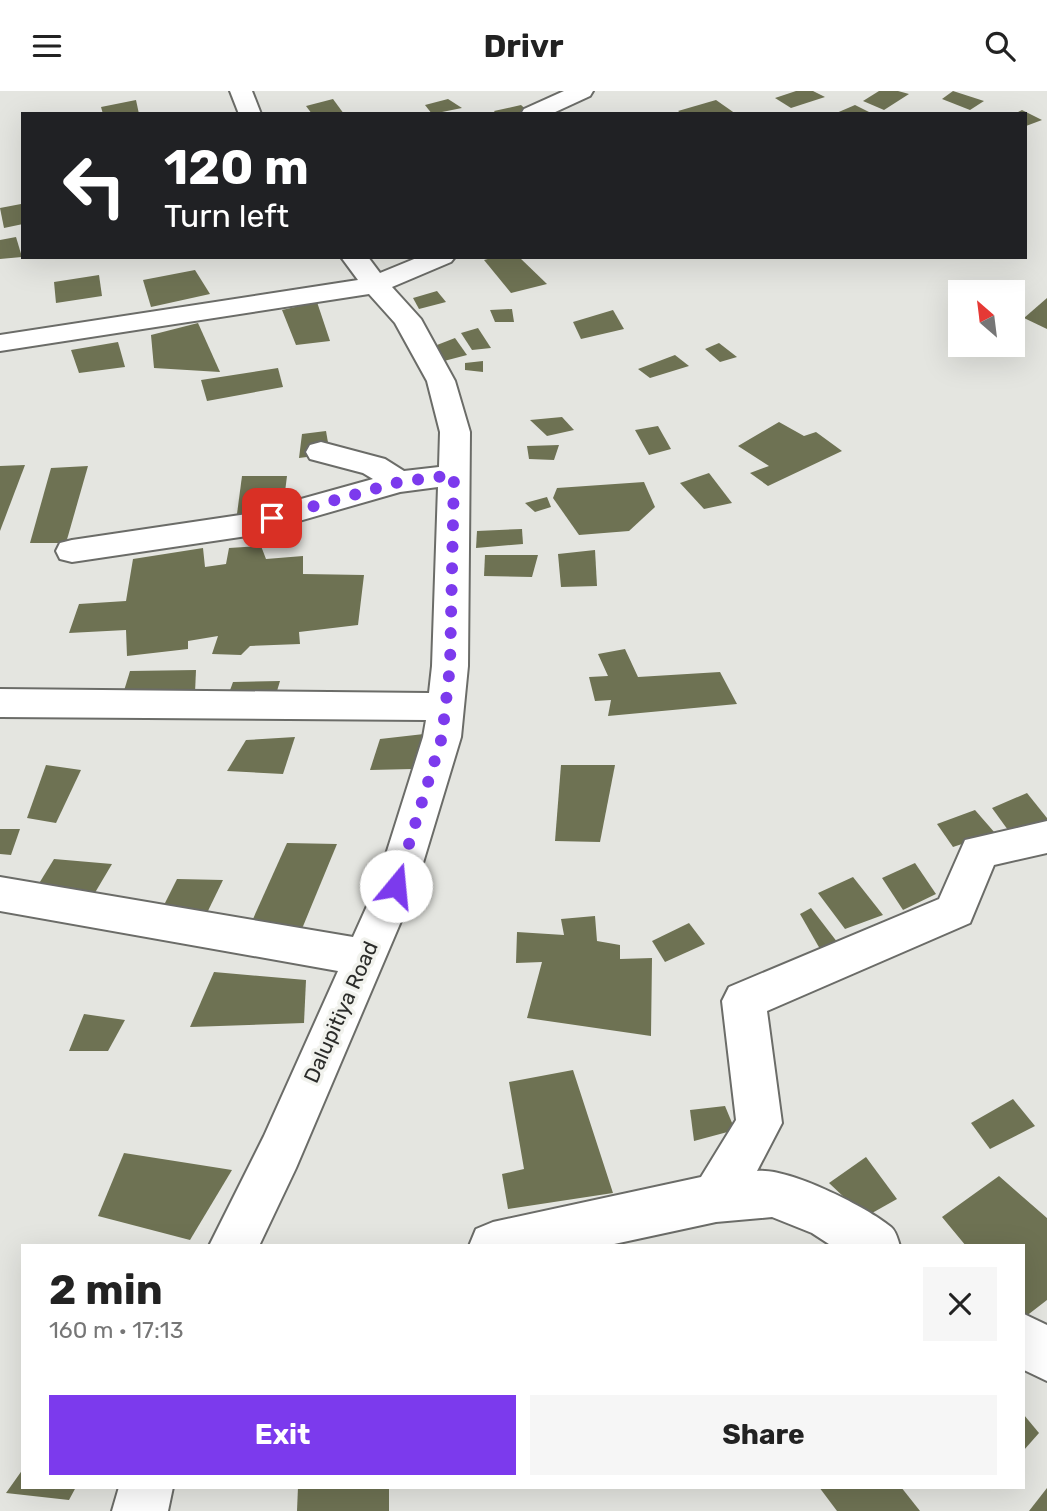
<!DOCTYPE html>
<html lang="en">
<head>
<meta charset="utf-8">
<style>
	:root { --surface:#fff; --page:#f6f6f6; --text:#222; --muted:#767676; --accent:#7c3aed }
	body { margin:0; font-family:Rubik,sans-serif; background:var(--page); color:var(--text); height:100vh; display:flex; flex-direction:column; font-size:26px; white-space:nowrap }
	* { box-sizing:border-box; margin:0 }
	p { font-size:23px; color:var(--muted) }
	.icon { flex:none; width:38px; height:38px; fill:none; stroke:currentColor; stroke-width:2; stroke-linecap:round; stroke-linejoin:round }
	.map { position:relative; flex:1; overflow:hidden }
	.drawer { position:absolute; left:21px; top:1153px; width:1004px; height:245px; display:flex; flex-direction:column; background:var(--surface); border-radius:0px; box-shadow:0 7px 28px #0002 }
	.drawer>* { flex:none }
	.banner { position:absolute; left:21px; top:21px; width:1006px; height:147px; border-radius:0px; box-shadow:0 7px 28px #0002; background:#202124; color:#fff; overflow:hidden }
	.needle { width:46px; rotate:332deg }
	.buttons { position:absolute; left:948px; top:189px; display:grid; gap:14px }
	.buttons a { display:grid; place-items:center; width:77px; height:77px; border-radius:0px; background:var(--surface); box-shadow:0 7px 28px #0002; font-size:35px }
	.pin { position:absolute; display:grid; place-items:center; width:60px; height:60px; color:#fff; margin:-30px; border-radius:14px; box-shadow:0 4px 10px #0006 }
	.me { position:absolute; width:77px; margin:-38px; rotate:17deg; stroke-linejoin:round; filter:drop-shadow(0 0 5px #0008) }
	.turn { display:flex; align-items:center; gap:24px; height:147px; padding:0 28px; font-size:32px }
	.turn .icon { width:91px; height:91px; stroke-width:2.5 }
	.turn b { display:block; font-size:49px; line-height:60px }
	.round { display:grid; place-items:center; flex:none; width:74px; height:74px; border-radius:0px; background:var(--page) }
	.headline { display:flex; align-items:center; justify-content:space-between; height:119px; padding:0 28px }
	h1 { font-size:42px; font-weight:700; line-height:52px }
	.button { display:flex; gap:14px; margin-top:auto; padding:14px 28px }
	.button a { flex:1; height:80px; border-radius:0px; background:var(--accent); color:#fff; font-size:28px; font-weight:700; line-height:80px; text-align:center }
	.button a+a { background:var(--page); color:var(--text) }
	header { display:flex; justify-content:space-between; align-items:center; height:91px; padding:0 28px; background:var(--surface); font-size:32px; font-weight:700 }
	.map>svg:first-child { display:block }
	.building { fill:#6e7253 }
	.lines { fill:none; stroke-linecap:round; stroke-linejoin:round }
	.minor-casing { stroke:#6b6c68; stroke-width:4 }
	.minor { fill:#fff; fill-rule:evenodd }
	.route { stroke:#7c3aed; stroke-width:12; stroke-dasharray:0 21.6 }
	.labels { text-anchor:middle; stroke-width:7; stroke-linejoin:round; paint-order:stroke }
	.street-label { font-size:21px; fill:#2b2c2a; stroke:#f1f2ed }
</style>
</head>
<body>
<header><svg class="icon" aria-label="menu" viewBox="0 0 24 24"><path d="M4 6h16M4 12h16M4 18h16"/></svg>Drivr<svg class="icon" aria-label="search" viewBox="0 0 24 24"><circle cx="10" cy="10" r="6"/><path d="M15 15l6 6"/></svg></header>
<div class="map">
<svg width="1047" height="1420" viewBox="0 0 1047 1420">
	<rect width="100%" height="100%" fill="#e4e5e0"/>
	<g class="building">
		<polygon points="796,0 813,0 825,6 791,17 775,7"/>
		<polygon points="879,0 898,0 909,3 884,19 863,10"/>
		<polygon points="953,0 984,10 970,19 942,8"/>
		<polygon points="333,8 344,23 312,23 306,15"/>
		<polygon points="448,8 462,17 432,23 425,14"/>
		<polygon points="136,9 139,23 103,23 101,16"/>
		<polygon points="716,9 736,23 682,23 678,20"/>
		<polygon points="521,14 529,21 496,23 494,20"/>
		<polygon points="855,14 873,23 834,23"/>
		<polygon points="1022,19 1042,29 1026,35 1026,23 1014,23"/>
		<polygon points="21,113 23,133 4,137 0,117"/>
		<polygon points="16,146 22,166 0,168 0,149"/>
		<polygon points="495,166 519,166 547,193 511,202 484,169"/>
		<polygon points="195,179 210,203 151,216 143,189"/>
		<polygon points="99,184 102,205 56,212 54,191"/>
		<polygon points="437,200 446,211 419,218 413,207"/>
		<polygon points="1047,207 1047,238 1024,227"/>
		<polygon points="317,211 330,250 296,254 282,219"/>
		<polygon points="512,218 514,231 495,231 490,219"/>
		<polygon points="613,219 624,238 581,248 573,231"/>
		<polygon points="198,232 220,281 154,277 151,244"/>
		<polygon points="478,237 491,257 472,259 461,242"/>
		<polygon points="455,247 467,264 444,270 437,254"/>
		<polygon points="118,251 125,276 79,282 71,259"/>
		<polygon points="719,252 737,266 720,271 705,258"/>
		<polygon points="675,264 689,275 650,287 638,278"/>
		<polygon points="483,270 483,281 465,279 465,272"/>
		<polygon points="278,277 283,296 207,310 201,289"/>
		<polygon points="562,326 574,339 547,345 530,329"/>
		<polygon points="779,331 804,345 816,341 842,360 768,395 750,382 769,375 738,355"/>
		<polygon points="658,335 671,358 649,364 635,339"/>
		<polygon points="326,340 330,363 299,367 302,343"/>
		<polygon points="559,354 554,369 529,368 527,355"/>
		<polygon points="25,374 0,440 0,375"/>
		<polygon points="88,375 66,452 30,452 51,377"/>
		<polygon points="709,382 732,412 704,418 680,392"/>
		<polygon points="242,385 287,385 283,417 237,423"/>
		<polygon points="644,391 655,416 629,440 579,444 553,407 557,397"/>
		<polygon points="547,406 551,416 535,421 525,412"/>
		<polygon points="522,438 523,453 476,457 477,440"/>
		<polygon points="261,455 266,468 303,465 303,483 364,484 358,534 299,541 300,553 250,555 241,564 212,563 218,545 188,550 188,558 127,565 126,539 69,542 79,513 126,510 133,468 203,457 205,476 226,473 229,457"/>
		<polygon points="595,459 597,495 561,496 558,463"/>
		<polygon points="485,464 538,464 532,486 484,485"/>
		<polygon points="625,558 638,586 720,581 737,613 608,625 611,609 595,610 589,586 608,585 598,563"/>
		<polygon points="196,579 195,602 123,603 130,580"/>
		<polygon points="280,590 277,600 229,602 233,591"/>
		<polygon points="424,643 413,678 370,679 380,648"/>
		<polygon points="295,646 283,683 227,680 246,649"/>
		<polygon points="46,674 81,679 56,732 27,727"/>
		<polygon points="561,674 615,674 600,751 555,750"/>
		<polygon points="1027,702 1047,727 1047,738 1013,746 992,717"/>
		<polygon points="975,719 995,742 953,756 937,733"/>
		<polygon points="0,738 20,738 11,764 0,763"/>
		<polygon points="287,752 337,753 299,845 248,839"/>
		<polygon points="54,768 112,773 93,805 35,799"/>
		<polygon points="915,772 936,803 903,819 882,787"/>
		<polygon points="853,786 883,824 845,838 818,802"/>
		<polygon points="177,788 223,789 206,824 161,820"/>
		<polygon points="811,817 841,856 824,865 800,823"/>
		<polygon points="595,825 597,850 620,854 620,868 652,867 651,945 527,927 542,871 516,872 517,841 564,844 561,828"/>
		<polygon points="689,832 705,853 665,871 652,850"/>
		<polygon points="214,881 306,889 304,932 190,936"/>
		<polygon points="84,923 125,929 108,960 69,960"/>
		<polygon points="573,979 613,1102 508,1118 502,1083 524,1078 509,991"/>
		<polygon points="1013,1008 1035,1035 990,1058 971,1032"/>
		<polygon points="725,1015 735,1039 694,1050 690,1019"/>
		<polygon points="124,1062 232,1079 190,1149 98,1125"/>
		<polygon points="866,1066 897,1108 865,1126 829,1092"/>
		<polygon points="999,1085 1047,1127 1047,1209 1025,1226 1024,1155 966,1155 942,1126"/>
		<polygon points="1024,1324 1039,1342 1024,1359"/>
		<polygon points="23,1378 23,1396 76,1396 69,1409 6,1402"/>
		<polygon points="298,1396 389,1396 389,1420 297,1420"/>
		<polygon points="819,1396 901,1396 920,1420 837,1420"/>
		<polygon points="1047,1397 1047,1420 1029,1420"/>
	</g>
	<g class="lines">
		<defs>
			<g id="minor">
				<polygon points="230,0 252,0 261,23 239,23"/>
				<polygon points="564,0 593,0 590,5 551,23 521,23 524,18"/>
				<polygon points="341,166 368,166 380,182 419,166 455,166 451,171 392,196 421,228 455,290 470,341 468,575 461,646 416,795 296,1077 259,1155 209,1155 264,1045 338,880 0,820 0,786 353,846 376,795 423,646 426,629 0,626 0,598 429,602 432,575 438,396 400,401 247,445 72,471 60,468 56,460 60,452 72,449 247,423 373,388 363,382 310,368 306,361 310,354 321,351 385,368 404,380 439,376 440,341 427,290 395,232 369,203 0,260 0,244 358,189"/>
				<path d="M1047,730V762L994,774L970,832L767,920L782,1032L757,1080C789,1077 865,1115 891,1136C896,1140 898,1149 900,1155H832L812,1142L772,1126L716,1131L605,1155H469L476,1138L493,1131L701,1086L736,1029L722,910L729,896L939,808L965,749Z"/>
				<polygon points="1024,1223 1047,1234 1047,1290 1024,1279"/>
				<polygon points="119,1396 173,1396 168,1420 112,1420"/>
			</g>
		</defs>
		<use href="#minor" class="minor-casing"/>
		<use href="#minor" class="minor"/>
	</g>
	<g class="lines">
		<polyline class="route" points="272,427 399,391 454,384 450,575 442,646 396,795"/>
	</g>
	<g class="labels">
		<g class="street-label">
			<text transform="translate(341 921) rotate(-66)" y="7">Dalupitiya Road</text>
		</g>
	</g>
</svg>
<div class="buttons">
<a><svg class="needle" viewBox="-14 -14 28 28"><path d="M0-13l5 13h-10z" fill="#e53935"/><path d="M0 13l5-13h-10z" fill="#767676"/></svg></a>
</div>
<div class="pin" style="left:272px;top:427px;background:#d93025"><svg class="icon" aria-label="arrive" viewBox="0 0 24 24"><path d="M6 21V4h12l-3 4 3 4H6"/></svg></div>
<svg class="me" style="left:396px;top:795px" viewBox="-20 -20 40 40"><circle r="19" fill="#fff"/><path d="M0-13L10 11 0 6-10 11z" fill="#7c3aed"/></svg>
<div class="banner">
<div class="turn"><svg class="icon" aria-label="left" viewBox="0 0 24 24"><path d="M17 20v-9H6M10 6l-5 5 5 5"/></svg><div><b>120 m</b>Turn left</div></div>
</div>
<section class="drawer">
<div class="headline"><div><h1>2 min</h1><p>160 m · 17:13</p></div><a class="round"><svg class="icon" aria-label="close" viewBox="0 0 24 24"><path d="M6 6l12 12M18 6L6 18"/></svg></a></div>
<div class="button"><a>Exit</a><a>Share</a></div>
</section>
</div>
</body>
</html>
